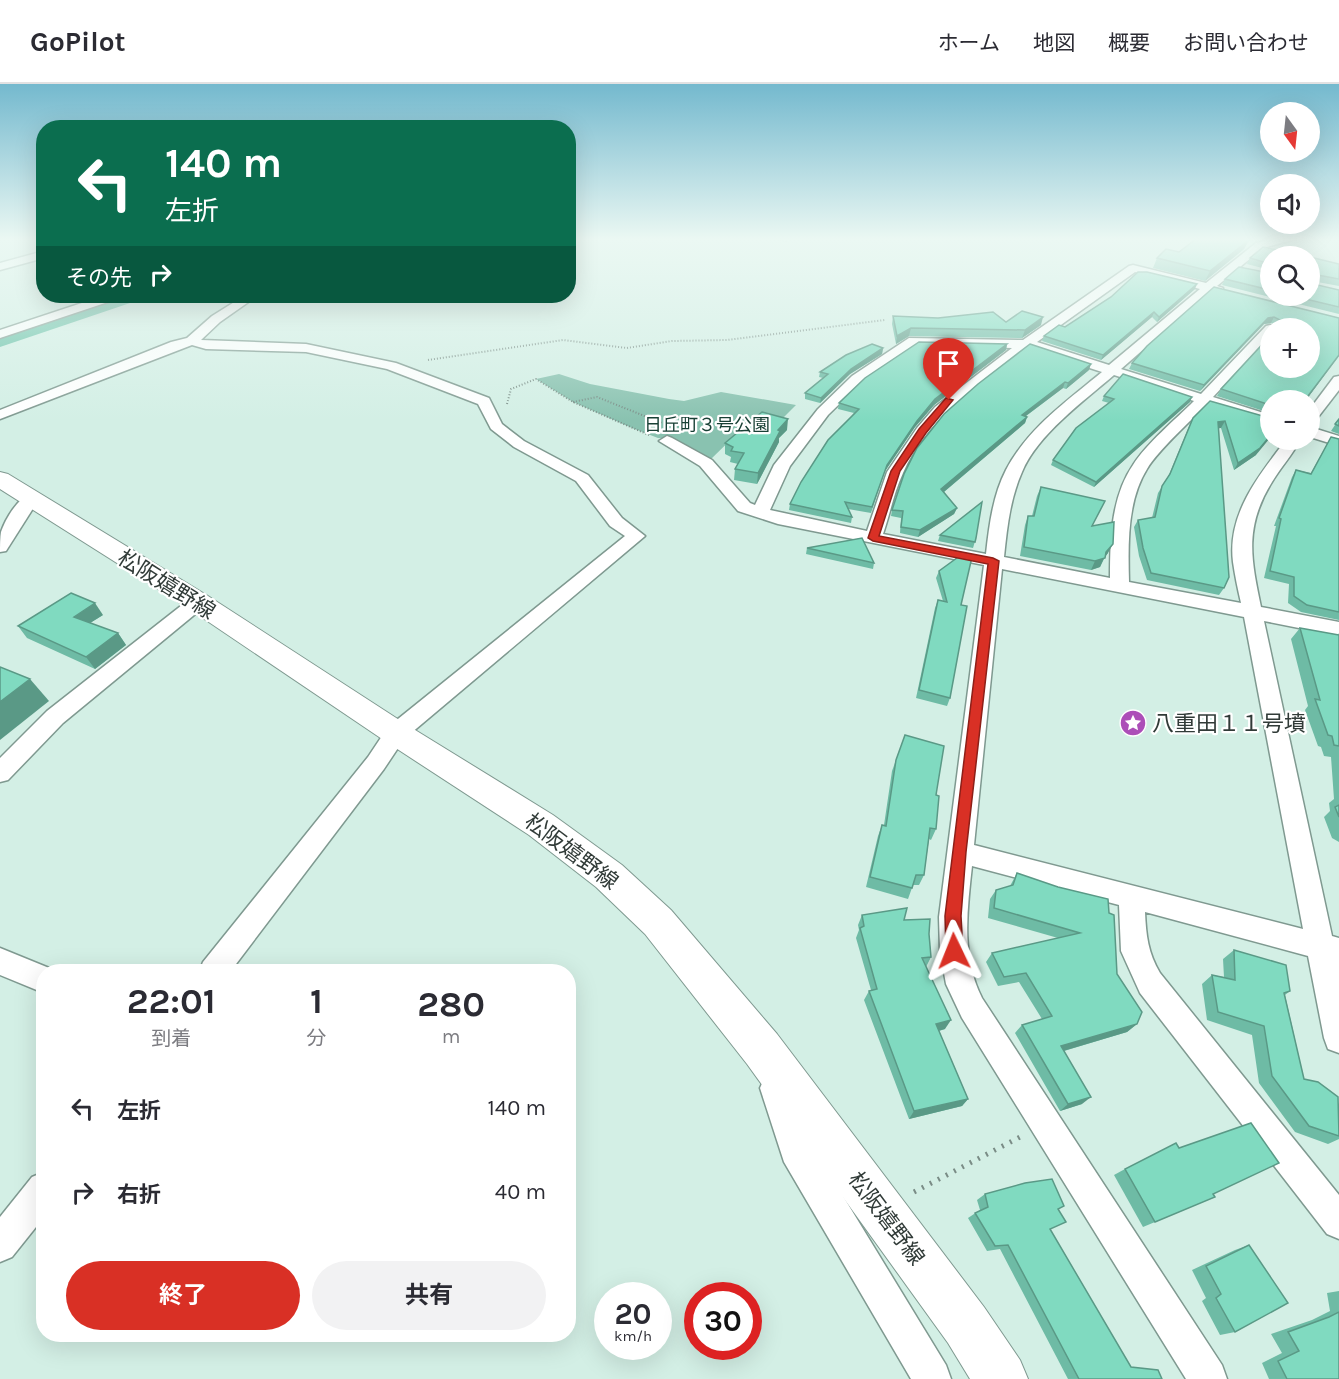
<!DOCTYPE html>
<html lang="ja">
<head>
<meta charset="utf-8">
<style>
	:root { --surface:#fff; --page:#f2f2f3; --text:#2b2b33; --muted:#7c7c81; --line:#e1e1e2; --accent:#d93025 }
	body { margin:0; font-family:Karla,"Noto Sans JP",sans-serif; background:var(--page); color:var(--text); height:100vh; display:flex; flex-direction:column; font-size:22px; white-space:nowrap }
	* { box-sizing:border-box; margin:0 }
	p { font-size:20px; color:var(--muted) }
	.icon { flex:none; width:33px; height:33px; fill:none; stroke:currentColor; stroke-width:2; stroke-linecap:round; stroke-linejoin:round }
	.map { position:relative; flex:1; overflow:hidden }
	.sheet { position:absolute; left:36px; top:880px; width:540px; height:378px; display:flex; flex-direction:column; background:var(--surface); border-radius:24px; box-shadow:0 6px 24px #0002 }
	.sheet>* { flex:none }
	.guide { position:absolute; left:36px; top:36px; width:540px; height:183px; border-radius:24px; box-shadow:0 6px 24px #0002; background:#0b6e4f; color:#fff; overflow:hidden }
	.needle { width:39px; rotate:165deg }
	.controls { position:absolute; left:1260px; top:18px; display:grid; gap:12px }
	.controls a { display:grid; place-items:center; width:60px; height:60px; border-radius:50%; background:var(--surface); box-shadow:0 6px 24px #0002; font-size:30px }
	.speed { position:absolute; left:594px; top:1198px; display:flex; gap:12px; font-size:30px; font-weight:700; text-align:center }
	.speed>* { display:grid; place-content:center; width:78px; height:78px; border-radius:50%; background:var(--surface); box-shadow:0 6px 24px #0002; line-height:1 }
	.speed small { font-size:15px; font-weight:400 }
	.speed .limit { border:9px solid #d22; background:#fff; color:#111 }
	.pin { position:absolute; display:grid; place-items:center; width:51px; height:51px; color:#fff; margin:-62px -26px; border-radius:50% 50% 50% 0; rotate:-45deg; box-shadow:0 0 6px #0007 }
	.pin .icon { rotate:45deg }
	.me { position:absolute; width:66px; margin:-33px; rotate:358deg; stroke-linejoin:round; filter:drop-shadow(0 0 4px #0008) }
	.turn { display:flex; align-items:center; gap:21px; height:126px; padding:0 30px; font-size:27px }
	.turn .icon { width:78px; height:78px; stroke-width:2.5 }
	.turn b { display:block; font-size:42px; line-height:51px }
	.then { display:flex; align-items:center; height:57px; padding:0 30px; background:#0003; gap:12px; font-size:22px }
	.eta { display:flex; justify-content:space-evenly; align-items:center; height:102px; text-align:center }
	.eta b { font-size:36px; font-weight:700; line-height:42px }
	.primary-button { display:flex; gap:12px; margin-top:auto; padding:12px 30px }
	.primary-button a { flex:1; height:69px; border-radius:36px; background:var(--accent); color:#fff; font-size:24px; font-weight:700; line-height:69px; text-align:center }
	.primary-button a+a { background:var(--page); color:var(--text) }
	ul { padding:0; list-style:none }
	li { display:flex; align-items:center; gap:18px; height:84px; padding:0 30px }
	li div { flex:1 }
	li b { display:block; font-size:22px }
	li em { font-style:normal }
	header { display:flex; align-items:center; gap:36px; box-sizing:border-box; height:84px; padding:0 30px; background:var(--surface); border-bottom:2px solid var(--line) }
	header strong { font-size:28px }
	nav { display:flex; gap:33px; margin-inline-start:auto; font-size:21px }
	.map>svg:first-child { display:block }
	.green { fill:#89c2b0 }
	.lines { fill:none; stroke-linecap:round; stroke-linejoin:round }
	.river { fill:#66c0a6; fill-rule:evenodd }
	.minor-casing { stroke:#7f9990; stroke-width:3 }
	.secondary-casing { stroke:#7f9990; stroke-width:2 }
	.path-far1 { stroke:#7a8c86; stroke-width:2; stroke-dasharray:1 2; stroke-linecap:butt }
	.path { stroke:#7a8c86; stroke-width:5; stroke-dasharray:2 7; stroke-linecap:butt }
	.minor { fill:#fff; fill-rule:evenodd }
	.secondary { fill:#fff; fill-rule:evenodd }
	.wall { fill:#6ebba5 }
	.shaded-wall { fill:#5a9986 }
	.building { fill:#80dac0; stroke:#5a9986; stroke-width:1.5 }
	.route { fill:#d93025; stroke:#8d1f18; stroke-width:1.5 }
	.labels { text-anchor:middle; stroke-width:4.5; stroke-linejoin:round; paint-order:stroke }
	.far-park-label { font-size:18px; fill:#184035; stroke:#fff }
	.street-label { font-size:22px; fill:#313b38; stroke:#fff }
	.poi-label { font-size:22px; fill:#313b38; stroke:#fff; text-anchor:start }
</style>
</head>
<body>
<header>
<strong>GoPilot</strong>
<nav><a>ホーム</a><a>地図</a><a>概要</a><a>お問い合わせ</a></nav>
</header>
<div class="map">
<svg width="1339" height="1295" viewBox="0 0 1339 1295">
	<rect width="100%" height="100%" fill="#d3efe5"/>
	<polygon class="green" points="559,290 590,300 669,315 684,317 721,308 796,321 778,339 753,334 710,376 667,354 658,354 632,344 573,318 536,295"/>
	<g class="lines">
		<polygon class="river" points="103,212 140,212 136,217 0,263 0,246"/>
		<defs>
			<g id="minor">
				<path d="M1272,155H1296L1263,164L1217,202L1223,204V208L1210,207L1121,285L1201,310L1266,242L1270,241L1276,244H1270V252L1213,313L1270,331V340L1206,321C1190,338 1158,366 1147,385C1127,417 1128,461 1129,498L1241,519C1238,506 1235,492 1233,478C1227,430 1259,391 1286,356H1300C1293,370 1281,383 1272,398C1244,443 1251,475 1261,523L1339,538V552L1264,537L1332,852L1339,854V969L1328,965L1324,954L1308,872L1145,828C1146,851 1148,869 1160,889L1339,1111V1155L1327,1150L1140,909L1121,867L1119,821L972,782C967,827 961,873 982,914L1222,1281L1227,1295H1186L962,934L946,900L940,867L939,833L984,481L778,440L738,427L700,382L659,357L667,352L672,354L712,376L750,419L755,421L774,381L818,325L852,292L909,254L1023,256L1129,182L1133,181L1206,199L1256,159ZM1135,188L1200,205L1109,281L1037,258ZM917,261L1012,264L935,323L917,344L887,388L867,447L770,426L790,382L828,331L862,298ZM1028,264L1102,288C1067,317 1028,344 1006,386C993,411 989,442 986,470L883,450C890,430 894,408 903,389C926,335 982,298 1028,264ZM1114,291L1194,317C1176,335 1146,360 1133,381C1111,413 1110,457 1110,494L1004,473C1007,444 1010,415 1022,388C1037,351 1084,317 1114,291ZM1002,485L1244,533L1303,845L974,761Z"/>
				<polygon points="44,167 44,174 0,186 0,179"/>
				<polygon points="103,212 119,212 117,215 0,254 0,246"/>
				<polygon points="244,212 257,212 220,238 201,256 306,260 396,279 489,314 502,340 524,357 588,391 622,434 645,452 404,655 384,685 230,888 199,888 203,878 368,673 388,643 625,452 610,442 576,397 514,363 491,345 478,320 387,285 306,268 206,265 192,261 0,335 0,326 171,258 187,254 212,232"/>
				<polygon points="1339,292 1339,306 1315,337 1310,338 1310,325 1334,293"/>
				<polygon points="1310,343 1339,352 1339,362 1310,353"/>
				<path d="M31,410L39,415L6,467L0,468C0,462 0,454 1,448C5,436 18,413 31,410Z"/>
				<polygon points="198,512 205,514 208,518 205,522 63,639 8,696 0,698 0,674 47,627 191,514"/>
				<polygon points="0,864 54,886 55,888 44,888 44,909 0,891"/>
				<polygon points="776,988 787,993 810,1058 946,1281 951,1295 911,1295 784,1078 760,1004 765,993"/>
				<polygon points="44,1088 44,1133 12,1173 0,1178 0,1133 32,1093"/>
			</g>
			<polygon id="secondary" points="0,388 8,390 208,512 407,641 553,731 622,781 671,826 777,950 984,1223 1020,1276 1028,1295 970,1295 948,1259 747,980 645,850 596,803 529,751 385,657 188,524 0,405"/>
		</defs>
		<use href="#minor" class="minor-casing"/>
		<use href="#secondary" class="secondary-casing"/>
		<g class="path-far1">
			<polyline points="777,155 789,158"/>
			<polyline points="428,276 563,256 627,264 672,257 727,256 885,236"/>
			<polyline points="573,318 597,313 662,339"/>
			<polyline points="507,320 511,305 536,295 573,318 649,351"/>
		</g>
		<polyline class="path" points="914,1108 1022,1052"/>
		<use href="#minor" class="minor"/>
		<use href="#secondary" class="secondary"/>
	</g>
	<g class="wall">
		<polygon points="1249,156 1244,165 1205,197 1153,184 1157,174 1179,168"/>
		<polygon points="1270,172 1270,186 1247,180 1250,174"/>
		<polygon points="1310,173 1339,180 1339,202 1312,197 1313,200 1339,206 1339,230 1222,201 1225,195 1270,189 1270,212 1310,212"/>
		<polygon points="1214,203 1339,234 1339,272 1306,316 1270,316 1270,329 1217,312 1221,305 1310,244 1273,244 1275,241 1271,239 1264,240 1200,307 1129,285 1132,279"/>
		<polygon points="1195,205 1157,238 1152,233 1101,276 1042,257 1044,252 1065,243"/>
		<polygon points="893,232 1006,238 1041,241 1022,254 909,252 896,260 892,240"/>
		<polygon points="1007,260 1006,266 934,321 915,343 885,387 871,429 848,425 852,433 851,439 789,426 790,420 854,329 838,325 839,319"/>
		<polygon points="883,264 882,270 850,290 820,319 805,315 805,309 823,294 819,293 820,288"/>
		<polygon points="1089,286 1066,305 1063,304 1026,332 1027,333 1025,339 944,408 957,424 954,430 918,453 900,449 901,434 891,432 892,426 917,364"/>
		<polygon points="1104,312 1190,318 1094,403 1051,381 1053,376 1109,319 1102,317"/>
		<polygon points="1210,317 1256,371 1234,386 1221,344 1219,344 1224,504 1219,511 1147,496 1139,472 1134,443 1138,436 1152,434 1158,409 1168,393 1190,340 1193,334"/>
		<polygon points="1339,335 1339,350 1331,347"/>
		<polygon points="787,346 779,354 779,358 757,400 734,396 735,385 738,380 730,378 731,373 725,370 725,359"/>
		<polygon points="1331,353 1339,355 1339,536 1301,528 1288,519 1289,500 1264,494 1276,442 1274,442 1292,393 1296,386 1311,389"/>
		<polygon points="1041,403 1093,442 1108,469 1105,473 1100,483 1091,486 1020,472 1025,441 1028,432 1032,432 1037,412"/>
		<polygon points="940,451 976,454 973,464 938,457"/>
		<polygon points="807,464 874,479 873,485 806,470"/>
		<polygon points="939,487 961,521 950,614 947,622 916,614 935,524 938,516 943,517 936,494"/>
		<polygon points="103,531 90,539 118,549 126,561 95,585 27,554 18,542"/>
		<polygon points="1300,544 1338,551 1339,549 1339,758 1332,754 1324,733 1330,727 1329,719 1334,715 1331,673 1324,672 1321,663 1318,662 1305,626 1308,622 1291,555"/>
		<polygon points="905,651 936,711 936,745 931,756 929,755 924,791 919,801 913,801 908,815 866,803 878,752 882,741 884,741 892,687"/>
		<polygon points="1017,789 1109,829 1117,890 1137,940 1127,948 1064,967 1082,1020 1060,1027 1015,949 1022,941 1042,935 1019,898 998,902 986,878 992,869 1058,854 988,834 990,815 996,806 1010,802"/>
		<polygon points="862,831 904,836 929,850 931,873 926,883 945,945 939,947 968,1015 962,1022 909,1035 864,916 869,907 871,906 856,854 859,846 858,841"/>
		<polygon points="1234,866 1290,907 1285,911 1304,995 1339,1020 1339,1055 1328,1060 1295,1048 1259,999 1252,951 1207,936 1202,900 1212,891 1224,893 1223,875"/>
		<polygon points="1125,1085 1213,1110 1215,1113 1143,1143 1114,1091"/>
		<polygon points="985,1110 1059,1125 1050,1146 1131,1283 1162,1295 1068,1295 1000,1165 987,1167 968,1134 980,1126 977,1116"/>
		<polygon points="1249,1161 1235,1248 1220,1251 1202,1217 1206,1214 1192,1186 1235,1166"/>
		<polygon points="1339,1207 1339,1295 1269,1295 1262,1279 1282,1269 1271,1250 1312,1236 1330,1227 1327,1209"/>
	</g>
	<g class="shaded-wall">
		<polygon points="1249,156 1244,165 1205,197 1210,187"/>
		<polygon points="1197,200 1195,205 1157,238 1159,233"/>
		<polygon points="1154,228 1152,233 1101,276 1103,271"/>
		<polygon points="1043,233 1041,241 1022,254 1025,246"/>
		<polygon points="1274,233 1271,239 1264,240 1200,307 1204,301 1268,234"/>
		<polygon points="911,244 909,252 896,260 897,252"/>
		<polygon points="1007,260 1006,266 934,321 915,343 885,387 871,429 887,381 917,337 935,315"/>
		<polygon points="883,264 882,270 850,290 820,319 821,314 851,285"/>
		<polygon points="1339,271 1306,316 1305,316"/>
		<polygon points="1091,280 1089,286 1066,305 1068,299"/>
		<polygon points="1065,298 1063,304 1019,337 1022,331"/>
		<polygon points="1192,313 1190,318 1094,403 1096,398"/>
		<polygon points="1027,333 1025,339 939,412 941,405"/>
		<polygon points="788,335 787,346 779,354 779,358 757,400 758,389 778,346"/>
		<polygon points="1225,337 1221,344 1215,345 1218,338"/>
		<polygon points="1270,352 1270,354 1256,371 1234,386 1238,379"/>
		<polygon points="957,424 954,430 918,453 920,446"/>
		<polygon points="1113,460 1108,469 1104,474 1100,483 1091,486 1095,477 1106,468"/>
		<polygon points="95,519 103,531 82,544 74,533"/>
		<polygon points="118,549 126,561 95,585 86,573"/>
		<polygon points="30,595 49,617 0,656 0,618"/>
		<polygon points="951,936 945,945 930,949 936,940"/>
		<polygon points="1137,940 1127,948 1053,970 1061,962"/>
		<polygon points="1091,1013 1082,1020 1060,1027 1068,1020"/>
		<polygon points="968,1015 962,1022 909,1035 914,1027"/>
	</g>
	<g class="building">
		<polygon points="1196,155 1245,155 1249,156 1210,187 1157,174 1166,165 1179,168"/>
		<polygon points="1263,163 1307,172 1270,172 1270,180 1250,174"/>
		<polygon points="1310,173 1339,180 1339,195 1312,190 1313,200 1339,206 1339,223 1293,212 1310,212"/>
		<polygon points="1239,183 1270,189 1270,206 1225,195"/>
		<polygon points="1138,188 1147,188 1197,200 1159,233 1154,228 1103,271 1044,252 1059,241 1065,243 1111,213"/>
		<polygon points="1214,203 1339,234 1339,271 1305,316 1270,316 1270,321 1221,305 1270,252 1270,284 1310,284 1310,244 1275,244 1276,240 1282,237 1274,233 1268,234 1204,301 1132,279 1147,262"/>
		<polygon points="1022,227 1043,233 1025,246 911,244 897,252 893,232 938,234 993,228 1006,238"/>
		<polygon points="919,258 1007,260 935,315 917,337 887,381 872,423 845,418 852,433 790,420 801,398 828,356 859,325 839,319 865,294"/>
		<polygon points="872,260 883,264 851,285 821,314 805,309 828,290 820,288 846,271"/>
		<polygon points="1030,260 1091,280 1068,299 1065,298 1022,331 1027,333 941,405 957,424 920,446 901,443 903,427 892,426 904,390 917,364 944,330 978,300"/>
		<polygon points="1123,290 1192,313 1096,398 1053,376 1076,344 1114,315 1104,312"/>
		<polygon points="1210,317 1270,334 1270,352 1260,364 1238,379 1225,337 1218,338 1229,493 1224,504 1151,489 1143,464 1138,436 1155,433 1162,402 1170,390 1193,334"/>
		<polygon points="762,328 788,335 778,346 780,347 758,389 735,385 744,369 731,367 733,363 725,359"/>
		<polygon points="1339,335 1339,342 1335,340"/>
		<polygon points="1331,353 1339,355 1339,528 1307,521 1294,512 1294,493 1270,487 1281,435 1279,434 1296,386 1311,390"/>
		<polygon points="1041,403 1105,417 1092,442 1114,438 1113,460 1106,468 1105,474 1095,477 1024,463 1028,432 1034,432"/>
		<polygon points="982,418 976,454 975,458 940,451"/>
		<polygon points="862,454 874,479 807,464"/>
		<polygon points="961,471 972,473 961,521 967,522 950,614 919,606 938,516 947,518 939,487"/>
		<polygon points="71,509 95,519 74,533 118,549 86,573 18,542"/>
		<polygon points="1300,544 1339,551 1339,662 1334,661 1332,652 1328,651 1315,615 1320,616"/>
		<polygon points="0,583 30,595 0,618"/>
		<polygon points="905,651 944,662 936,711 939,712 936,745 930,744 924,791 916,791 912,804 870,793 882,741 886,742 896,676"/>
		<polygon points="1339,721 1339,733 1335,723"/>
		<polygon points="1017,789 1058,803 1108,815 1109,829 1114,831 1117,890 1142,928 1137,940 1061,962 1091,1013 1068,1020 1022,941 1052,932 1026,889 1004,893 992,869 1080,849 994,824 996,806 1013,801"/>
		<polygon points="907,824 904,836 930,835 929,850 931,873 922,874 951,936 936,940 968,1015 914,1027 869,907 877,905 860,844 864,842 862,831"/>
		<polygon points="1234,866 1286,881 1290,907 1284,909 1304,995 1318,998 1338,1013 1339,1052 1309,1042 1272,992 1264,942 1218,928 1212,891 1235,896"/>
		<polygon points="1251,1039 1279,1079 1213,1110 1215,1113 1155,1138 1125,1085 1176,1059 1179,1064"/>
		<polygon points="1052,1095 1064,1122 1058,1125 1066,1138 1050,1145 1131,1283 1158,1286 1162,1295 1079,1295 1008,1161 995,1162 975,1129 988,1123 985,1110 1025,1099"/>
		<polygon points="1249,1161 1288,1219 1235,1248 1216,1214 1221,1210 1206,1182"/>
		<polygon points="1339,1228 1339,1295 1287,1295 1278,1277 1299,1267 1288,1248 1329,1233"/>
	</g>
	<linearGradient id="sky" x2="0" y2="1"><stop stop-color="#74b9ce"/><stop offset="0.46" stop-color="#ebf8f3"/><stop offset="1" stop-color="#ebf8f3" stop-opacity="0"/></linearGradient>
	<rect width="1339" height="337" fill="url(#sky)"/>
	<polygon class="route" points="946,314 953,316 926,349 900,387 879,452 993,474 999,477 966,768 961,832 963,867 960,873 954,875 948,873 946,867 945,832 988,480 873,457 868,454 891,387 919,345"/>
	<defs>
		<symbol id="sight-disc" viewBox="-11 -11 22 22"><circle r="9.5" fill="#ac4eb8" stroke="#fff"/><path d="M0-6L1.8-2.2L6-1.7L2.9 1.2L3.7 5.4L0 3.3L-3.7 5.4L-2.9 1.2L-6-1.7L-1.8-2.2Z" fill="#fff"/></symbol>
	</defs>
	<g fill-rule="evenodd">
		<use href="#sight-disc" x="1118" y="624" width="30" height="30"/>
	</g>
	<g class="labels">
		<g class="far-park-label">
			<text x="707" y="347">日丘町３号公園</text>
		</g>
		<g class="street-label">
			<text transform="translate(167 500) rotate(32)" y="8">松阪嬉野線</text>
			<text transform="translate(572 767) rotate(37)" y="8">松阪嬉野線</text>
			<text transform="translate(887 1134) rotate(53)" y="8">松阪嬉野線</text>
		</g>
		<g class="poi-label">
			<text x="1152" y="647">八重田１１号墳</text>
		</g>
	</g>
</svg>
<div class="controls">
<a><svg class="needle" viewBox="-14 -14 28 28"><path d="M0-13l5 13h-10z" fill="#e53935"/><path d="M0 13l5-13h-10z" fill="#7c7c81"/></svg></a>
<a><svg class="icon" aria-label="sound" viewBox="0 0 24 24"><path d="M4 9h4l5-4v14l-5-4H4zM17 9q2 3 0 6"/></svg></a>
<a><svg class="icon" aria-label="search" viewBox="0 0 24 24"><circle cx="10" cy="10" r="6"/><path d="M15 15l6 6"/></svg></a>
<a>+</a>
<a>−</a>
</div>
<div class="speed"><div>20<small>km/h</small></div><div class="limit">30</div></div>
<div class="pin" style="left:949px;top:316px;background:#d93025"><svg class="icon" aria-label="arrive" viewBox="0 0 24 24"><path d="M6 21V4h12l-3 4 3 4H6"/></svg></div>
<svg class="me" style="left:954px;top:867px" viewBox="-20 -20 40 40"><path d="M0-17L14 15 0 8-14 15z" fill="#d93025" stroke="#fff" stroke-width="4"/></svg>
<div class="guide">
<div class="turn"><svg class="icon" aria-label="left" viewBox="0 0 24 24"><path d="M17 20v-9H6M10 6l-5 5 5 5"/></svg><div><b>140 m</b>左折</div></div>
<div class="then">その先<svg class="icon" aria-label="right" viewBox="0 0 24 24"><path d="M7 20v-9h11M14 6l5 5-5 5"/></svg></div>
</div>
<section class="sheet">
<div class="eta">
<div><b>22:01</b><p>到着</p></div>
<div><b>1</b><p>分</p></div>
<div><b>280</b><p>m</p></div>
</div>
<ul>
<li><svg class="icon" aria-label="left" viewBox="0 0 24 24"><path d="M17 20v-9H6M10 6l-5 5 5 5"/></svg><div><b>左折</b></div><em>140 m</em></li>
<li><svg class="icon" aria-label="right" viewBox="0 0 24 24"><path d="M7 20v-9h11M14 6l5 5-5 5"/></svg><div><b>右折</b></div><em>40 m</em></li>
</ul>
<div class="primary-button"><a>終了</a><a>共有</a></div>
</section>
</div>
</body>
</html>
